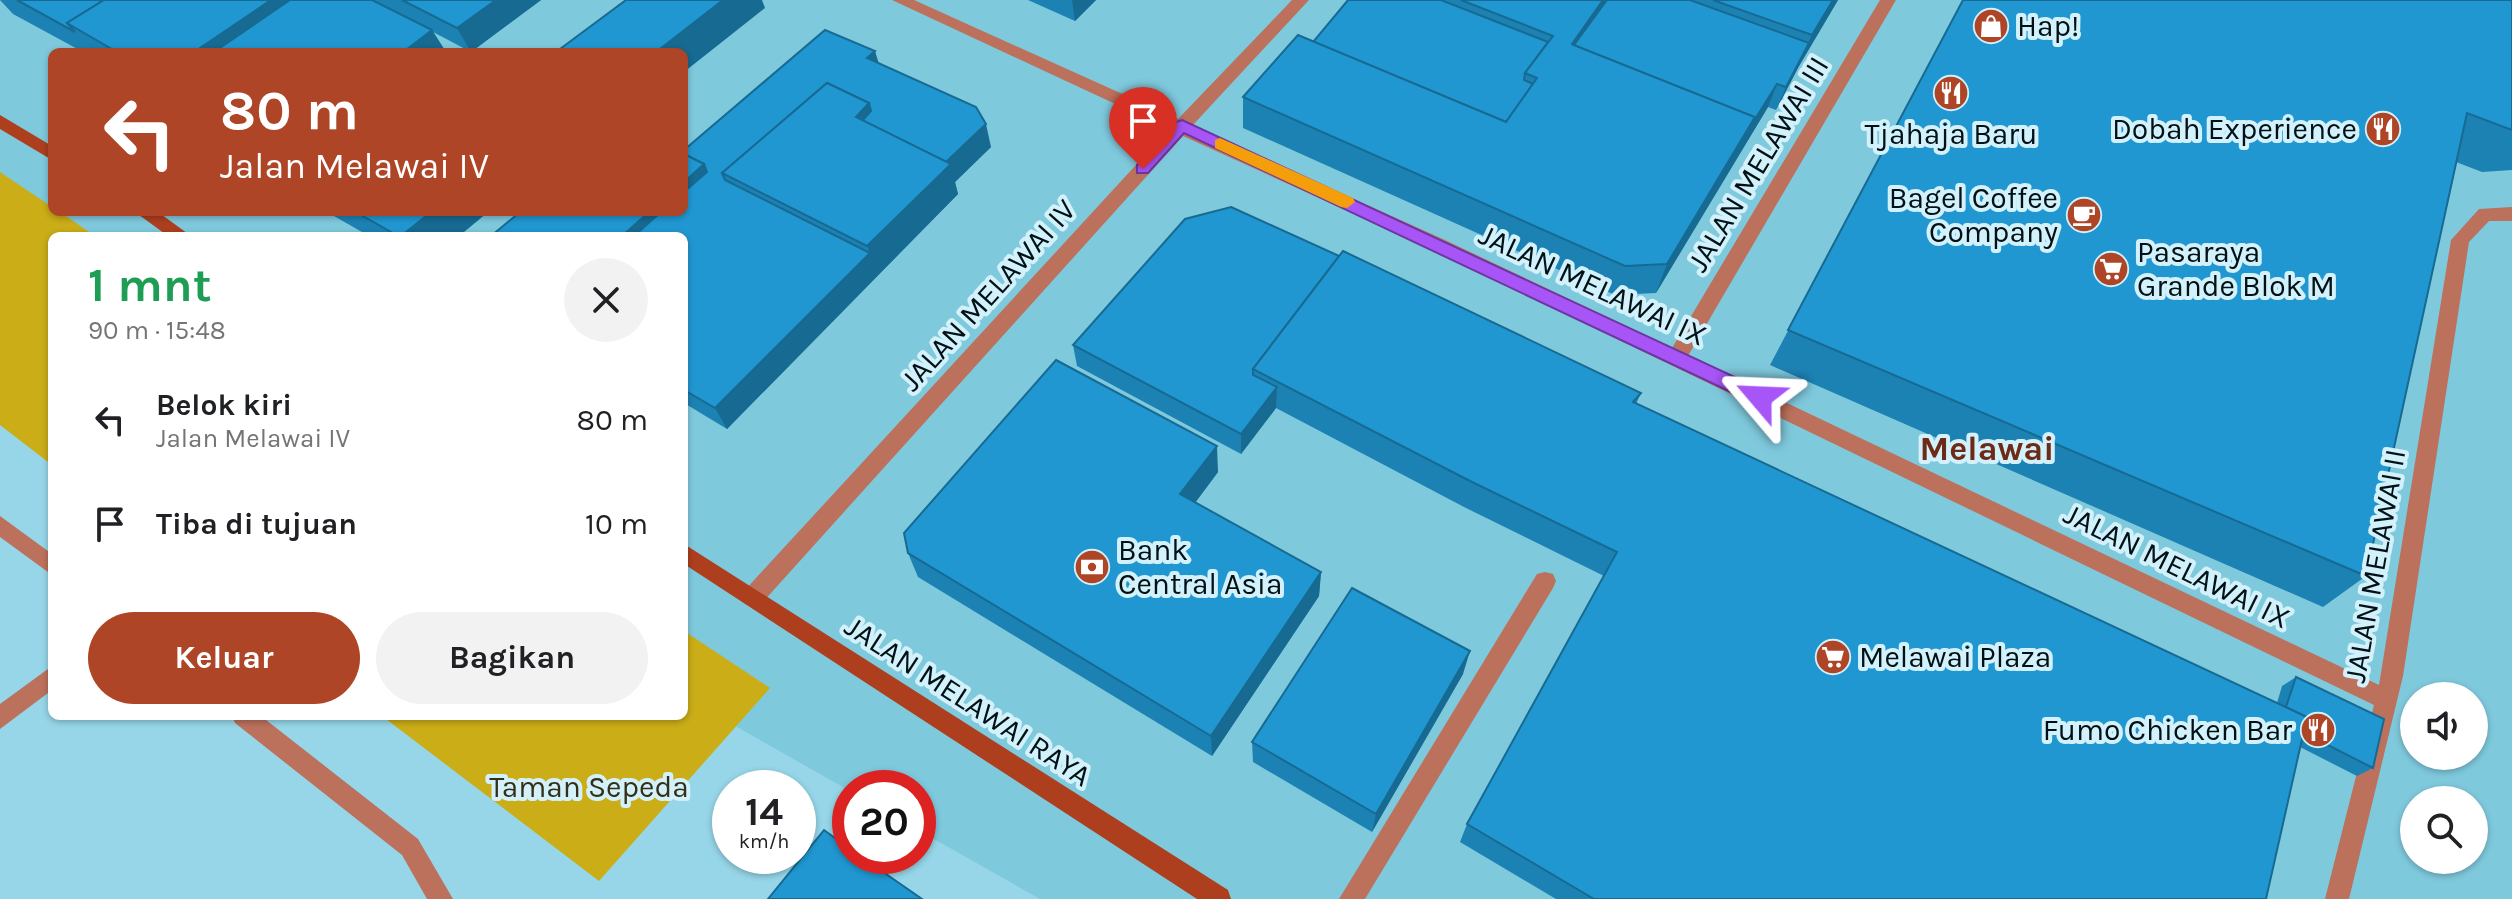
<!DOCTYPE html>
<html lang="id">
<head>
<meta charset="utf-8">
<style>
	:root { --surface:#fff; --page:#f2f2f2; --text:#202124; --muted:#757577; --accent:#ae4527 }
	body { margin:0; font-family:Karla,sans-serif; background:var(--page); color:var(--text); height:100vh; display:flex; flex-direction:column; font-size:30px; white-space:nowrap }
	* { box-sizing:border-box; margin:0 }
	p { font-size:26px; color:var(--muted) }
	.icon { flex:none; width:44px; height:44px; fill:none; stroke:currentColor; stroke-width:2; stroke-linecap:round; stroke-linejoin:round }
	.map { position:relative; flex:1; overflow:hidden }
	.panel { position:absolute; left:48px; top:232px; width:640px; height:488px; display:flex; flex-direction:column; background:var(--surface); border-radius:12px; box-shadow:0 2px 6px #0004 }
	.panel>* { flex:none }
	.top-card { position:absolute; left:48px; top:48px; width:640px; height:168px; border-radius:12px; box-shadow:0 2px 6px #0004; background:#ae4527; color:#fff; overflow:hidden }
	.tools { position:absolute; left:2400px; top:682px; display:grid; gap:16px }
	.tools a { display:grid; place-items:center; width:88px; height:88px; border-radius:50%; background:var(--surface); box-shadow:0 2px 6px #0004; font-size:40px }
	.speed { position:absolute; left:712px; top:770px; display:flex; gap:16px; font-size:40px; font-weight:700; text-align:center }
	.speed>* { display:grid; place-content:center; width:104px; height:104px; border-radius:50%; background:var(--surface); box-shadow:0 2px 6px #0004; line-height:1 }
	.speed small { font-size:20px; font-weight:400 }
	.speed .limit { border:12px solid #d22; background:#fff; color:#111 }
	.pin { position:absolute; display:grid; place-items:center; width:68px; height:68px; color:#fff; margin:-82px -34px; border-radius:50% 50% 50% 0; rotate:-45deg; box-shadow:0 0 8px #0007 }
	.pin .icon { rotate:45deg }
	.me { position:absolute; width:88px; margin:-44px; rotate:296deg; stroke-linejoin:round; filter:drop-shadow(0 0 6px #0008) }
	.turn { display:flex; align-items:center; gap:28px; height:168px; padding:0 40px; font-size:36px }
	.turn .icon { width:104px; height:104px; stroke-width:2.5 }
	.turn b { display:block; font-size:56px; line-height:68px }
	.round { display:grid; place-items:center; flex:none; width:84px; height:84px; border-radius:42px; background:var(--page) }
	.head { display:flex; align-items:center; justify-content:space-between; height:136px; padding:0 40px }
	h1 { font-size:48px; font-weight:700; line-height:60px; color:#1e9e55 }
	.cta { display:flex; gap:16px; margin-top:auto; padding:16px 40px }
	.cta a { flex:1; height:92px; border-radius:48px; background:var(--accent); color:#fff; font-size:32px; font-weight:700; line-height:92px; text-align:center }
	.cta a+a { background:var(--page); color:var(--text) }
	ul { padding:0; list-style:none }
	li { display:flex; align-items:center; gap:24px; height:104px; padding:0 40px }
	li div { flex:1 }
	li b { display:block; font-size:30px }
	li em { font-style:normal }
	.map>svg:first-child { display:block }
	.built { fill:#7fc9dd; fill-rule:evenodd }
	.green { fill:#caad17 }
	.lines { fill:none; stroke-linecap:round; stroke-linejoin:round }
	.service { fill:#bc715c; fill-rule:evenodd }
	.minor { fill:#bc715c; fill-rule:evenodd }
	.secondary { fill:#ad3f1e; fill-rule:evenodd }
	.wall { fill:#1c82b4 }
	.shaded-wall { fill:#176a92 }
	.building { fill:#2197d1; stroke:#176a92; stroke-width:2 }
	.route { fill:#a855f7; stroke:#6d37a1; stroke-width:2 }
	.slow { fill:#f59e0b }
	.labels { text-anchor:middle; stroke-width:8; stroke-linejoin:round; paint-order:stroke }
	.poi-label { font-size:30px; fill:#001117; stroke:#d2f1fa; text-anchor:start }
	.street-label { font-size:30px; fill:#001117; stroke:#d2f1fa }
	.park-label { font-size:30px; fill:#352f18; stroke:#d2f1fa }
	.quarter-label { font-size:34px; font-weight:bold; fill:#6c2a17; stroke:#d2f1fa }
</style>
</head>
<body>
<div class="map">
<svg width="2512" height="899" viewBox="0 0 2512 899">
	<rect width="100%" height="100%" fill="#96d6e8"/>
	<path class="built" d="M0,0H2512V899H1040L918,830V788H850V791L684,697V236H52L0,401ZM52,52H684V212H52ZM2414,696H2474V756H2414ZM2414,800H2474V860H2414Z"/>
	<g class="green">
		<polygon points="0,172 52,207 52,212 60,212 95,236 52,236 52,465 0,425"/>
		<polygon points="684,631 770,688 599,881 382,716 684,716"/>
	</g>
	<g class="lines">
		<g class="service">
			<polygon points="892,0 914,0 1178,119 1292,0 1309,0 1192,126 1445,240 1672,348 1880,0 1896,0 1688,356 2379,685 2451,240 2479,209 2512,207 2512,221 2489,221 2469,242 2403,676 2349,899 2325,899 2374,705 1433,250 1183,136 761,604 753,607 745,604 742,597 745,590 1169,129"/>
			<polygon points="1545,572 1553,574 1556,581 1553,588 1365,899 1339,899 1537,574"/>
			<polygon points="52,666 52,690 0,729 0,704"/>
		</g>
		<g class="minor">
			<polygon points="0,516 52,554 52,575 0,537"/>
			<polygon points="232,716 261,716 418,839 453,899 427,899 402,855 235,723"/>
		</g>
		<g class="secondary">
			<polygon points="0,115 52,146 52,160 0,129"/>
			<polygon points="135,212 158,212 191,236 168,236"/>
			<polygon points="684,544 1228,890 1231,899 1197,899 684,564"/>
		</g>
	</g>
	<g class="wall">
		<polygon points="0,0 541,0 471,52 433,32 446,52 83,52 13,14"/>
		<polygon points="1028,0 1096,0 1075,21"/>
		<polygon points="1348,0 1838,0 1799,66 1776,110 1768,107 1656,293 1615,295 1243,128 1243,97 1313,42"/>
		<polygon points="1963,0 2512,0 2512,170 2482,172 2456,162 2366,576 2323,607 1770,365"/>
		<polygon points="879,63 991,147 955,182 958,194 727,429 684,403 684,150"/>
		<polygon points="327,212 488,212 459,236 369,236"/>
		<polygon points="1073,345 1641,393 1636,404 2277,703 2282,686 2296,677 2373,768 2357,776 2300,747 2266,899 1556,899 1460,842 1467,824 1604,576 1464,507 1276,408 1241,454 1077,366"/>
		<polygon points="1218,472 1195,503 1321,572 1319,596 1212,756 918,577 908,553"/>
		<polygon points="1463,674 1372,832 1253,762 1252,742"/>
	</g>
	<g class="shaded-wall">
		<polygon points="271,0 319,0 283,52 194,52"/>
		<polygon points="496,0 541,0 471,52 457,28"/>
		<polygon points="723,0 762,0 765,8 684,72 684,52 656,52"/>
		<polygon points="1072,0 1096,0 1075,21"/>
		<polygon points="1603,0 1618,0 1579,54 1572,44"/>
		<polygon points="1833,0 1838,0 1799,66 1776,110 1786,87 1812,35"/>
		<polygon points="432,30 446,52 407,52 406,50"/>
		<polygon points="875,51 882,74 867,58"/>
		<polygon points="1777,84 1768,107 1656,293 1667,264 1755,117"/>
		<polygon points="869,103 879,134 856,117"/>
		<polygon points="986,124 991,147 955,182 958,194 727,429 715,408 870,253 867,246 942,166"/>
		<polygon points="704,164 718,194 671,236 622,236 649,212 684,212 684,182"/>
		<polygon points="431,212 488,212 459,236 401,236"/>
		<polygon points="1277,387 1276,408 1241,454 1241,434"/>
		<polygon points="1217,446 1218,472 1182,520 1180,494"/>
		<polygon points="1321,572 1319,596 1212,756 1211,736"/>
		<polygon points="1470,651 1463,674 1372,832 1376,814"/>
	</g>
	<g class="building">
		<polygon points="17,0 104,0 67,23 75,32"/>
		<polygon points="104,0 271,0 194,52 117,52 67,23"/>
		<polygon points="290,0 372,0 432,30 406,50 409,52 214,52"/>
		<polygon points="402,0 496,0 457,28"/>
		<polygon points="626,0 723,0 656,52 556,52"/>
		<polygon points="1348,0 1441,0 1548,42 1525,73 1524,80 1533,84 1506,122 1313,42"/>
		<polygon points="1461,0 1603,0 1572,44 1755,117 1667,264 1625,266 1243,97 1298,35 1506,122 1537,78 1525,73 1553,36"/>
		<polygon points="1607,0 1690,0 1809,43 1786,87 1777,84 1752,124 1755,117 1574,45"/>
		<polygon points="1713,0 1833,0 1812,35"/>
		<polygon points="1963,0 2512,0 2512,130 2467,113 2366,576 1788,330"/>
		<polygon points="825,30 875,51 867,58 976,107 986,124 946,162 862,121 871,111 869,103 827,83 722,173 725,180 870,253 715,408 684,390 684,236 634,236 661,212 684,212 684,192 707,172 704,164 684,154 684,150"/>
		<polygon points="827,83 869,103 856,117 951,164 867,246 722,173"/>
		<polygon points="684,154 704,164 684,182"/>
		<polygon points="1231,207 1339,256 1253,369 1253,375 1277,387 1241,434 1073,345 1185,219"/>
		<polygon points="356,212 431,212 401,236 398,236"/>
		<polygon points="520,212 649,212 622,236 491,236"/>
		<polygon points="1343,251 1641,393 1633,402 2307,717 2266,899 1594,899 1467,824 1617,552 1470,481 1253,369"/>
		<polygon points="1056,360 1217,446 1180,494 1321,572 1211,736 908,553 904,533"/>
		<polygon points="1352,588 1470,651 1376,814 1252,742"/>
		<polygon points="2296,677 2384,719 2373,768 2304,733 2307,717 2286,707"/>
		<polygon points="824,830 850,849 850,856 860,856 922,899 768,899"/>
	</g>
	<polygon class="route" points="1182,120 1767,392 1769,397 1760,405 1754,403 1184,133 1148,173 1137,173 1137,165 1176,122"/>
	<polygon class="slow" points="1220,138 1353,198 1355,202 1347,208 1341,207 1215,148 1215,140"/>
	<defs>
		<symbol id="shop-disc" viewBox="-11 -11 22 22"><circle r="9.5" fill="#ae4527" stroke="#d2f1fa"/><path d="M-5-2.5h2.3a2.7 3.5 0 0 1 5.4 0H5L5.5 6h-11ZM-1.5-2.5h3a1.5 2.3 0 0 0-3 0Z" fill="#fff"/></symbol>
		<symbol id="restaurant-disc" viewBox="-11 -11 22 22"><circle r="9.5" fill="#ae4527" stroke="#d2f1fa"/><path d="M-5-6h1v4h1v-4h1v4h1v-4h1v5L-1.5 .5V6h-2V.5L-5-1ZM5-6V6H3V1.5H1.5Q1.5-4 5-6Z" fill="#fff"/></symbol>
		<symbol id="cafe-disc" viewBox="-11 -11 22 22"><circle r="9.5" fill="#ae4527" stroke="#d2f1fa"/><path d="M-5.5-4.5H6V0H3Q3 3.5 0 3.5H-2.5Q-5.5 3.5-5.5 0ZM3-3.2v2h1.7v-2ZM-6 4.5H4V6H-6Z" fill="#fff"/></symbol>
		<symbol id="supermarket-disc" viewBox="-11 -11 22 22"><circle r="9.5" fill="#ae4527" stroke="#d2f1fa"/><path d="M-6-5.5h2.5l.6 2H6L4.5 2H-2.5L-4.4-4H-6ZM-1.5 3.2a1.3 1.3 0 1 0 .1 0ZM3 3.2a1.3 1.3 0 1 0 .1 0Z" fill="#fff"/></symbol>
		<symbol id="bank-disc" viewBox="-11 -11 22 22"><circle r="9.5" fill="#ae4527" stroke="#d2f1fa"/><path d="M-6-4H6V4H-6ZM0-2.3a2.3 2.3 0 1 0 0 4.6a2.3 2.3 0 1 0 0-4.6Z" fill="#fff"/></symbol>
	</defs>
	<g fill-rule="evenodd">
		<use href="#shop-disc" x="1971" y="6" width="40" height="40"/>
		<use href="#restaurant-disc" x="1931" y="73" width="40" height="40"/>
		<use href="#restaurant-disc" x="2363" y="109" width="40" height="40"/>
		<use href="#cafe-disc" x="2064" y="195" width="40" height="40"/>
		<use href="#supermarket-disc" x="2091" y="249" width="40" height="40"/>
		<use href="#bank-disc" x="1072" y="547" width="40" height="40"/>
		<use href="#supermarket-disc" x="1813" y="637" width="40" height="40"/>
		<use href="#restaurant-disc" x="2298" y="710" width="40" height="40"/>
	</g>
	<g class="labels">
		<g class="poi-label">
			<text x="2017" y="36">Hap!</text>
			<text x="2357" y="139" text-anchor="end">Dobah Experience</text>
			<text x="1951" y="144" text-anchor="middle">Tjahaja Baru</text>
			<text x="2058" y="208" text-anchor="end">Bagel Coffee<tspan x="2058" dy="34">Company</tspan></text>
			<text x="2137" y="262">Pasaraya<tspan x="2137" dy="34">Grande Blok M</tspan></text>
			<text x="1118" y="560">Bank<tspan x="1118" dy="34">Central Asia</tspan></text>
			<text x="1859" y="667">Melawai Plaza</text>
			<text x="2292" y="740" text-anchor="end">Fumo Chicken Bar</text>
		</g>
		<g class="street-label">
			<text transform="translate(1758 164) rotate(-59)" y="10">JALAN MELAWAI III</text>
			<text transform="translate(1593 285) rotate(25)" y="10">JALAN MELAWAI IX</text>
			<text transform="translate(988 295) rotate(-48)" y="10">JALAN MELAWAI IV</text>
			<text transform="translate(2177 566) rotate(26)" y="10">JALAN MELAWAI IX</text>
			<text transform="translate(2375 566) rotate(-80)" y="10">JALAN MELAWAI II</text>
			<text transform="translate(968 701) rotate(33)" y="10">JALAN MELAWAI RAYA</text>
		</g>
		<g class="park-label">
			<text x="589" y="797">Taman Sepeda</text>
		</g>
		<g class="quarter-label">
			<text x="1987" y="460">Melawai</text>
		</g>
	</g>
</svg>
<div class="tools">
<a><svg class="icon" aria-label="sound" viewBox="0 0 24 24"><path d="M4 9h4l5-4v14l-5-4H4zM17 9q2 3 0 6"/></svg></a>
<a><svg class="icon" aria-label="search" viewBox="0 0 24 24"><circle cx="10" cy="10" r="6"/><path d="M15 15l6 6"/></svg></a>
</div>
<div class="speed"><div>14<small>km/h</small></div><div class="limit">20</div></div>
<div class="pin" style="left:1143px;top:169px;background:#d93025"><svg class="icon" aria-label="arrive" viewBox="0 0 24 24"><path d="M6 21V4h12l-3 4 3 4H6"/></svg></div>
<svg class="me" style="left:1760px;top:397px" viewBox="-20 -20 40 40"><path d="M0-17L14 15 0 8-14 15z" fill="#a855f7" stroke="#fff" stroke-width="4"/></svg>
<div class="top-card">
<div class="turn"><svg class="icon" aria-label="left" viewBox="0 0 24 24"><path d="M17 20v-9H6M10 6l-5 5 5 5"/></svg><div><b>80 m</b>Jalan Melawai IV</div></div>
</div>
<section class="panel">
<div class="head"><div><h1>1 mnt</h1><p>90 m · 15:48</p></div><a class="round"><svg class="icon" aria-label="close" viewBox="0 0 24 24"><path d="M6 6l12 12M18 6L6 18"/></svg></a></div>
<ul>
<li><svg class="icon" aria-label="left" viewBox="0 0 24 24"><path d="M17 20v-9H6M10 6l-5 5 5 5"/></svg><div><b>Belok kiri</b><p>Jalan Melawai IV</p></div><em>80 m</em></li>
<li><svg class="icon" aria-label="arrive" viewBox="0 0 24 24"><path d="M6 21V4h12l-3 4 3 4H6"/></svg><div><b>Tiba di tujuan</b></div><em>10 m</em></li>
</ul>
<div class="cta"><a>Keluar</a><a>Bagikan</a></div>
</section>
</div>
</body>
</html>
